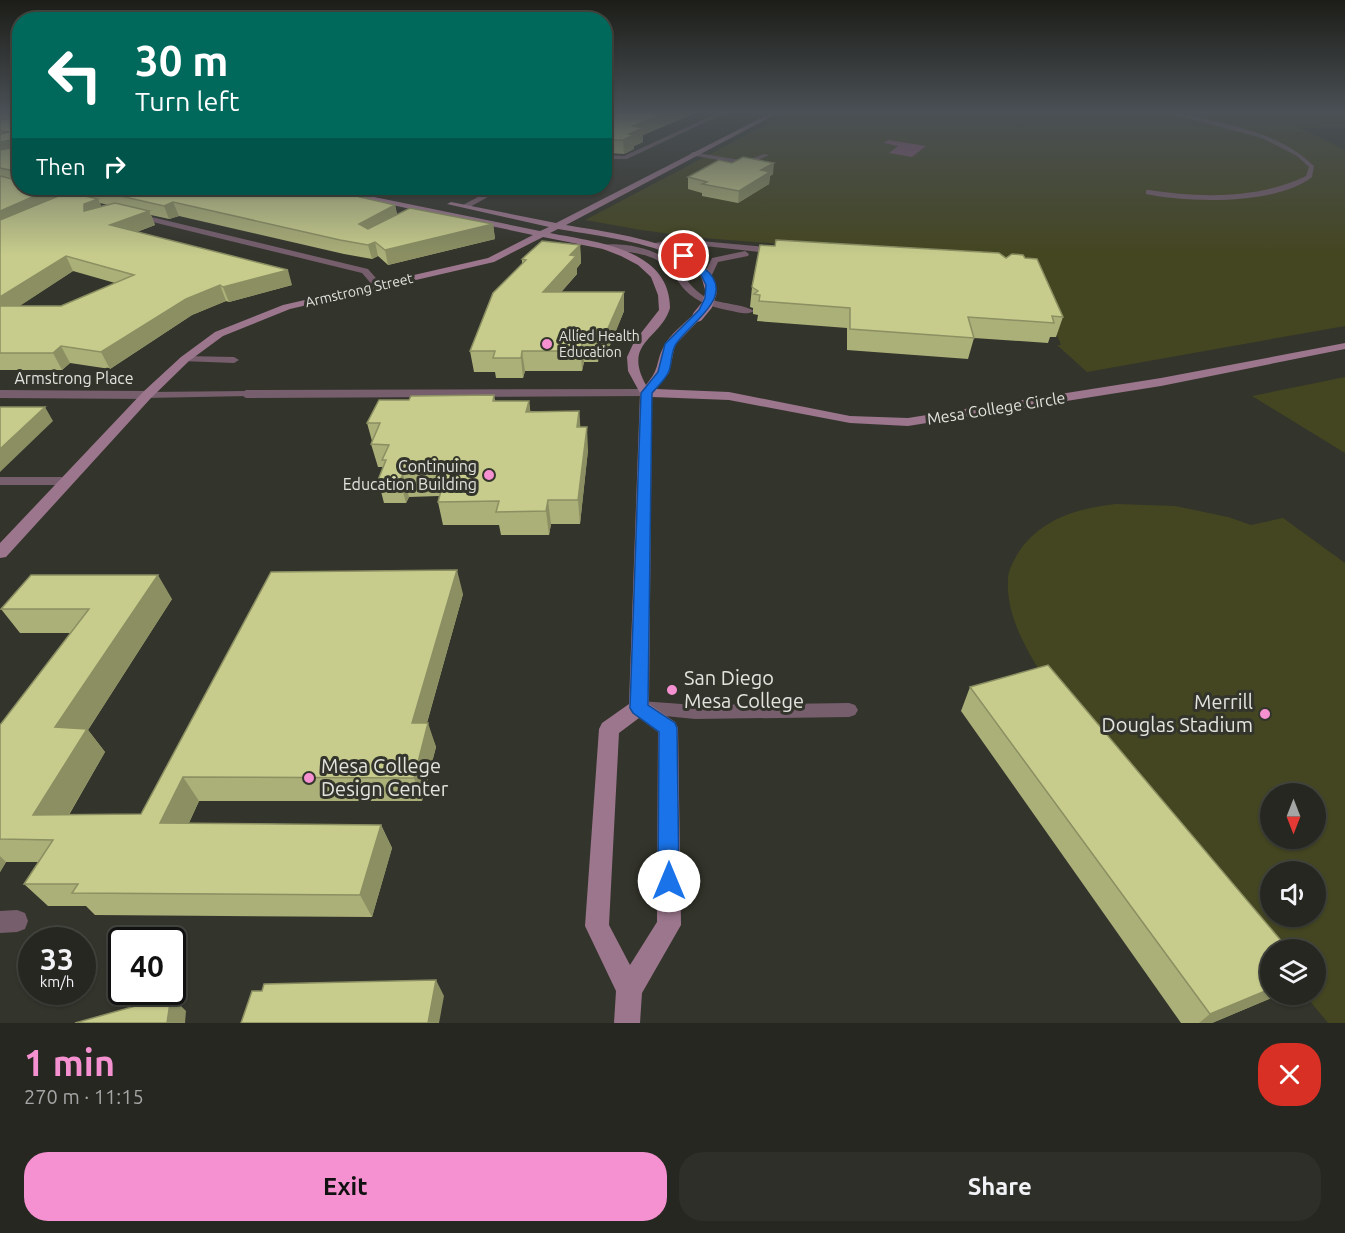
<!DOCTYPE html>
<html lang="en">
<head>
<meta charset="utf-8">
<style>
	:root { --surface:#262720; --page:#2e2f29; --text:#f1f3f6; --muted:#a4a5a5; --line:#42443e; --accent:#f591d1 }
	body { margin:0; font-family:Ubuntu,sans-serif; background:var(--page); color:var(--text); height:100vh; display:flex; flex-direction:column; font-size:22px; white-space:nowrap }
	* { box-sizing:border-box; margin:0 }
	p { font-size:20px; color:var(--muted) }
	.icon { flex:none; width:33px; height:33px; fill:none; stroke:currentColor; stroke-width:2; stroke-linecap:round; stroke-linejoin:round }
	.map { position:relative; height:1023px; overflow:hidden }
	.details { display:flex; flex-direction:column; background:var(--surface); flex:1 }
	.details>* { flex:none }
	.hud { position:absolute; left:12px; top:12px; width:600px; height:183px; border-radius:24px; box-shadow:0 2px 4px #0004,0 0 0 2px var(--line); background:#00695c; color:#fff; overflow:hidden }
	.needle { width:39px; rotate:180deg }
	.tools { position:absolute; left:1260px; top:783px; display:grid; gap:12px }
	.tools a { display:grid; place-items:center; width:66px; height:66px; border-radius:50%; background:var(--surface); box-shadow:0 2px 4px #0004,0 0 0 2px var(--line); font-size:30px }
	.speed { position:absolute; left:18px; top:927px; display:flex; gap:12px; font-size:30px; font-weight:700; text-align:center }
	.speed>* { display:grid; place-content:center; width:78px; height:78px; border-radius:50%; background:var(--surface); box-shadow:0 2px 4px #0004,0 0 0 2px var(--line); line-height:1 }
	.speed small { font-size:15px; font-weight:400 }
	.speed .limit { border:3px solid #111; border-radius:9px; background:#fff; color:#111 }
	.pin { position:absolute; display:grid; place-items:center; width:51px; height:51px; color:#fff; margin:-26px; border:3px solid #fff; border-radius:50%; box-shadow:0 2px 6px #0007 }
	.me { position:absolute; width:66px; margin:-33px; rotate:0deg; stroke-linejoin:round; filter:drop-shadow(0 0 4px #0008) }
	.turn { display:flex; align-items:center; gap:21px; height:126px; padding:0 24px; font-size:27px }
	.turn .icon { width:78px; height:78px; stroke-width:2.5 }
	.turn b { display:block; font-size:42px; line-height:51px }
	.then { display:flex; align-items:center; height:57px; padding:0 24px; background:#0003; gap:12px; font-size:22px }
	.round { display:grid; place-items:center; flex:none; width:63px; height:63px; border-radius:24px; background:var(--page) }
	.head { display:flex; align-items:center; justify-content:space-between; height:102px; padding:0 24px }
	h1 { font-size:36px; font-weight:700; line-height:45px; color:var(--accent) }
	.button { display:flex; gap:12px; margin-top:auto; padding:12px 24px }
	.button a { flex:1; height:69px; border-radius:24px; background:var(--accent); color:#111; font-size:24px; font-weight:700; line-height:69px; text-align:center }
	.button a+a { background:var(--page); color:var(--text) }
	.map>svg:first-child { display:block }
	.green { fill:#444621; fill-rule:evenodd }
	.water { fill:#8e587a }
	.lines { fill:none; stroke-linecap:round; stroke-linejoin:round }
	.lane { fill:#765e6d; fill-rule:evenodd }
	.street { fill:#765e6d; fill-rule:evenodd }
	.secondary { fill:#9b768d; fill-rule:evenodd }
	.secondary-bridge { stroke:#9b768d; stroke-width:11 }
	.wall { fill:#abaf78; fill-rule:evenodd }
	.shaded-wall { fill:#8b8f62 }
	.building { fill:#c7cc8c; stroke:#8b8f62; stroke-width:1.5 }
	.route { fill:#1a73e8; stroke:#114b97; stroke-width:1.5 }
	.poi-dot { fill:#f591d1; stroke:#33342b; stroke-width:2 }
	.labels { text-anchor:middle; stroke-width:6; stroke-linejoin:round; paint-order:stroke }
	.far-street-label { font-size:14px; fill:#e3e4de; stroke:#33342b }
	.far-poi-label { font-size:14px; fill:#e3e4de; stroke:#33342b; text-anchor:start }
	.street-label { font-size:16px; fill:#e3e4de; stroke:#33342b }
	.poi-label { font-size:16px; fill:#e3e4de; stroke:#33342b; text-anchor:end }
	.near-poi-label { font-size:20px; fill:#e3e4de; stroke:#33342b; text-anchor:start }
</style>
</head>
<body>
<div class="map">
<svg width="1345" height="1023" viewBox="0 0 1345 1023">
	<rect width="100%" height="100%" fill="#33342b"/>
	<g class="green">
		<polygon points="790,112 1345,112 1345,127 1300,128 1345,150 1345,326 1087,372 1057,345 1061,345 1034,280 984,260 703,238 641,230 585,220"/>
		<polygon points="1345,377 1345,453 1252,396"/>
		<path d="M1116,504L1175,506L1228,517L1251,525L1283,518L1345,563V1023H1328L1305,995L1316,994V950H1270L1041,673C1024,645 1006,614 1008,579C1008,570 1015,558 1020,550C1043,518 1079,508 1116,504ZM1270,794H1316V838H1270ZM1270,872H1316V916H1270Z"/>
	</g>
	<polygon class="water" points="888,140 926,146 912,157 889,153 898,146 884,143"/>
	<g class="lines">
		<g class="lane">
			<polygon points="720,112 727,112 627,159 604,159 604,155 624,156"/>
			<path d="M1164,112C1177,112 1191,117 1205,119C1245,128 1284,137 1314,166L1312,177C1276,205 1190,203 1146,194V190H1149C1200,198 1259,199 1306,176L1309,167L1297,156L1262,138Z"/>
			<polygon points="692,152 746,161 764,154 769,155 747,165 690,155"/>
			<polygon points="604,168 608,169 609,170 604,172"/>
			<polygon points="495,188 504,188 468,208 461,206"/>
			<polygon points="135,213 368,269 382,285 374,287 362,273 132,217 131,215"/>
			<polygon points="678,239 777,248 781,251 777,254 678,243 653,246 649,244"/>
			<path d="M602,245C625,242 660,249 676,267C686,278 692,289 705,297C719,304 744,304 754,311C748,315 739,313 732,311C715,308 697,303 685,290C676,280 670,267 657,260C640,251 620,252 602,249Z"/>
			<polygon points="745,251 749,254 748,256 718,262 710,279 703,277 712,258"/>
			<polygon points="185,356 234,357 239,360 234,363 181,361 180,359"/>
			<polygon points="246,391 250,392 250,396 147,398 141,395 147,392"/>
			<polygon points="0,477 67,477 73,481 67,485 0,485"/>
			<polygon points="641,701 695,705 849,703 855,705 858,710 855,715 849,717 695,719 635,713 632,708 635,703"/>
			<polygon points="17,910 25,913 28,921 25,929 17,932 0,933 0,911"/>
		</g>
		<g class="street">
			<polygon points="646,389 650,390 652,393 650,396 246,398 240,394 246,390"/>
			<polygon points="0,390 147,391 153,395 147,399 0,398"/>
		</g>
		<path class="secondary" d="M773,112H780L566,225C598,231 726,245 715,295H707C703,287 704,277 696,270C668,243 597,236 558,229L550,233C594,242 670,248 670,308C661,339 622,342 646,385C661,367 655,363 664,346C670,334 685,323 694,314H702L703,316L675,345L669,373L656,389L729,392L850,416L908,418L1161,378L1345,343V349L1161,386L908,426L850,423L729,400L652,397L649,704L675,722L678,728L681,925L642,993L640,1023H614L616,991L585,926L599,729L602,723L629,704L640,393L628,371L627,357L634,342L659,310L658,295L651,277L638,265L621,256L603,249L543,237L494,262L290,309L223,336L189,361L151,398L6,557L0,558V543L143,392L181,357L215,332L283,305L488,258L533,235L321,190L317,188H330L540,231L549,227L447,204L451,202L556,223ZM639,718L658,732L657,922L630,965L609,925L619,733Z"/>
		<polyline class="secondary-bridge" points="698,316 707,305 711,293"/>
	</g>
	<g class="wall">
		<path d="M0,112H20V188H321L395,205L397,214L493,224L495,239L388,265L378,256L372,259L344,254L179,216L169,219L151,215L155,225L137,232L292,285L229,302L226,301L192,315L110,369L70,363L62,370H0ZM54,192L59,193L63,194L57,197ZM100,203L108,205L101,206ZM73,271L115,283L61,306H19Z"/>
		<polygon points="604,112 698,112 643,135 643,142 634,146 634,149 624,154 609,153 609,161 604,163"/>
		<polygon points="773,174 770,176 769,184 738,203 702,196 702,193 688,189 688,177"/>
		<polygon points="580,245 581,263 577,268 577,274 561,292 624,311 606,355 599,355 598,362 584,362 582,371 525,371 523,378 496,378 495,372 474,372 470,351 522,264 522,259"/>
		<polygon points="1006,258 1025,258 1063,317 1056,337 1050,337 1048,343 974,338 968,359 847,350 847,328 757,321 758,315 753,314 753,308 750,307 752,287"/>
		<polygon points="494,395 495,401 529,401 530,411 579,411 580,427 588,450 580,524 551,524 549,535 501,535 499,525 443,525 438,502 439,496 409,497 406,503 384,503 378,480 383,467 378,467 371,444 372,441 367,423 409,400"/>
		<polygon points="271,572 463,594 427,723 436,747 422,801 199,801 189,823 381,825 392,848 372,917 95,915 86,906 48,906 24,884 38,862 6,862 0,872 0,725 71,633 20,633 1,609 172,599 88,730 105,752 69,815 141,814"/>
		<polygon points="970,687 1270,994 1281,994 1212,1023 1181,1023 961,711"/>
	</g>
	<g class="shaded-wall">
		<polygon points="668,112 698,112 643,135 643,142 634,146 634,149 624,154 623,140 633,126"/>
		<polygon points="16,139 20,147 0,156 0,142"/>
		<polygon points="609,147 609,161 604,163 604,149"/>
		<polygon points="774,163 773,174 770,176 769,184 738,203 739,191 761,170"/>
		<polygon points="53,188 59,202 0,228 0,211"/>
		<polygon points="98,199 104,212 84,211 84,204"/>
		<polygon points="173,202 179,216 169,219 164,206"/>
		<polygon points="395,205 398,219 363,238 359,224"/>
		<polygon points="149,211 155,225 117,239 110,225"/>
		<polygon points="493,224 495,239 388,265 385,250"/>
		<polygon points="375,242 378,256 372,259 368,245"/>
		<polygon points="580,245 581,263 577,268 577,274 545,311 543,292 570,255"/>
		<polygon points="66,256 73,271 0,319 0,297"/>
		<polygon points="288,270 292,285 229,302 223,287"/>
		<polygon points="220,285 226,301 192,315 110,369 101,352 186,299"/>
		<polygon points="624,292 624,311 606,355 605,335"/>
		<polygon points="597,335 599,355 598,362 596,342"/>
		<polygon points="582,342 584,362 582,371 581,351"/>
		<polygon points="61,346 70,363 62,370 53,353"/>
		<polygon points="522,351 525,371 523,378 521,358"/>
		<polygon points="529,401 532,423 526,412"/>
		<polygon points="45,407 53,421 0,472 0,449"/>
		<polygon points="579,411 581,434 577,427"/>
		<polygon points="587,427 588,450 580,524 578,500"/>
		<polygon points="403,474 409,497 406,503 400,480"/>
		<polygon points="548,500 551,524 549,535 546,511"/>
		<polygon points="457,570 463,594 420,747 412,723"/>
		<polygon points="158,575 172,599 88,730 105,752 55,838 33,815 55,727"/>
		<polygon points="428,723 436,747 422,801 414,778"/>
		<polygon points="183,777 199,801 178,846 160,823"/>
		<polygon points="381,825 392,848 372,917 360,895"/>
		<polygon points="0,856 6,862 0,872"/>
		<polygon points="436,980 444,996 439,1023 428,1023"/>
		<polygon points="1270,989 1270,994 1281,994 1212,1023 1199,1023 1210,1014"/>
		<polygon points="171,996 186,1011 185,1023 167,1023"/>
	</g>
	<g class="building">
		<polygon points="9,112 20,112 20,172 0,168 0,150 15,147 16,139 0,142 0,134 9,132 0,131 0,118 14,121 17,119 15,113"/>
		<polygon points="604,112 668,112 633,126 643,128 629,134 634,135 623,140 604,140"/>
		<polygon points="743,157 774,163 761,170 770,172 739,191 702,184 707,182 688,177 719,160 732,163"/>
		<polygon points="0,176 20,181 20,188 53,188 0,211"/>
		<polygon points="86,188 321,188 362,196 360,197 395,205 359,224 368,229 410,208 493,224 385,250 375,242 368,245 340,240 173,202 164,206"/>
		<polygon points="68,192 98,199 84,204 84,211 115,203 149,211 110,225 288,270 223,287 220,285 186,299 101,352 61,346 53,353 0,353 0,306 61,306 134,275 66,256 0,297 0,220"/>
		<polygon points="776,240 999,253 1006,258 1012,254 1023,255 1025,258 1037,259 1063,317 1052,316 1054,323 968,317 974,338 850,329 850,308 759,301 760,295 754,294 758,291 752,287 760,245 775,246"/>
		<polygon points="542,241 580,245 570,255 576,256 543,292 624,292 605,335 597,335 596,342 582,342 581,351 522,351 521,358 493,358 495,351 470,351 493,293 526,260 522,259"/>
		<polygon points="494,395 493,401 529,401 526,412 579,411 577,427 587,427 578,500 548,500 546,511 496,512 499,501 438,502 446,472 403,474 400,480 378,480 386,460 382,460 389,445 371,444 380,423 367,423 379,400 409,400 411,396"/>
		<polygon points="0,407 45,407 0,449"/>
		<polygon points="457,570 412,723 428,723 414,778 183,777 160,823 381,825 360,895 72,893 78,884 24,884 53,840 0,839 0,725 89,609 1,609 31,575 158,575 55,727 87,729 33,815 141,814 271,572"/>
		<polygon points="1048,665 1289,950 1270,950 1270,989 1210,1014 970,687"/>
		<polygon points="436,980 428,1023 241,1023 252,991 262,991 264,984"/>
		<polygon points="171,996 167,1023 75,1023"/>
	</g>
	<linearGradient id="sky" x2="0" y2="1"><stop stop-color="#1c1d18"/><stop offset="0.44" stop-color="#4a5055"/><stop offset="1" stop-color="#4a5055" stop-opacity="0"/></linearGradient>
	<rect width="1345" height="255" fill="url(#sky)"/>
	<path class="route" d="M681,254C690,254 697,263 704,268C739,296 689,323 676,344C671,351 672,363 669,371C666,379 657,387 652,393L648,705L675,723L677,728L679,881L676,888L669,891L661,888L658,881L659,732L633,713L630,708L641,393L658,372L665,344L699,310L705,298L706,285L701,275L681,258Z"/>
	<g class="poi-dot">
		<circle cx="547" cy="344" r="6"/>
		<circle cx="489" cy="475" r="6"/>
		<circle cx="672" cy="690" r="6"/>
		<circle cx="1265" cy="714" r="6"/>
		<circle cx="309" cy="778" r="6"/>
	</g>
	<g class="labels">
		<g class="far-street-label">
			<text transform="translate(359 290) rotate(-13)" y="5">Armstrong Street</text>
		</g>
		<g class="far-poi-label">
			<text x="559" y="341">Allied Health<tspan x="559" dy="16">Education</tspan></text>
		</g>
		<g class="street-label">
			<text x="74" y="384">Armstrong Place</text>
			<text transform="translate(996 408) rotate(-9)" y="6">Mesa College Circle</text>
		</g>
		<g class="poi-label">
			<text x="477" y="472">Continuing<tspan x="477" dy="18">Education Building</tspan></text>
		</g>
		<g class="near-poi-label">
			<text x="684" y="685">San Diego<tspan x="684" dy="23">Mesa College</tspan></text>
			<text x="1253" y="709" text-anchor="end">Merrill<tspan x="1253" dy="23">Douglas Stadium</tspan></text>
			<text x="321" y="773">Mesa College<tspan x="321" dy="23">Design Center</tspan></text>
		</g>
	</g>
</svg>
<div class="tools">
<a><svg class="needle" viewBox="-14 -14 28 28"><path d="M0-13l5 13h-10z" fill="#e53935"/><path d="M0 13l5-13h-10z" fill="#a4a5a5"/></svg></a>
<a><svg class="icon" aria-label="sound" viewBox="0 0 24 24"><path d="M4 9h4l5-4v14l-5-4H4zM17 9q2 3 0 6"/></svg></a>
<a><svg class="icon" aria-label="layers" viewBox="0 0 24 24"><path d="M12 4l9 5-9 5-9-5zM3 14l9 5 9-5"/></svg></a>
</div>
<div class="speed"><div>33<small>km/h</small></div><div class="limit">40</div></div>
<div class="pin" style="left:684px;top:256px;background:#d93025"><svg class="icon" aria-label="arrive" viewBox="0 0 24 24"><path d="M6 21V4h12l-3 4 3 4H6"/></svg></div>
<svg class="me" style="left:669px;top:881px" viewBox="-20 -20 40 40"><circle r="19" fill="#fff"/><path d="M0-13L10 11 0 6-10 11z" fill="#1a73e8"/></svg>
<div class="hud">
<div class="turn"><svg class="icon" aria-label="left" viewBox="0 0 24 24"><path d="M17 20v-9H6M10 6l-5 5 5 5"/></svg><div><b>30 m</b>Turn left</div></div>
<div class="then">Then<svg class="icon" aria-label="right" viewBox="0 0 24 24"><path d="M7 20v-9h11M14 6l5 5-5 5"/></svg></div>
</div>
</div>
<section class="details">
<div class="head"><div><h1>1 min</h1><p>270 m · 11:15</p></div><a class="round" style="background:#d93025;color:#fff"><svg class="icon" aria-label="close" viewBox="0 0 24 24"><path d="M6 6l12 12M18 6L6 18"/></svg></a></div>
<div class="button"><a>Exit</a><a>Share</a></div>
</section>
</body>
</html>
